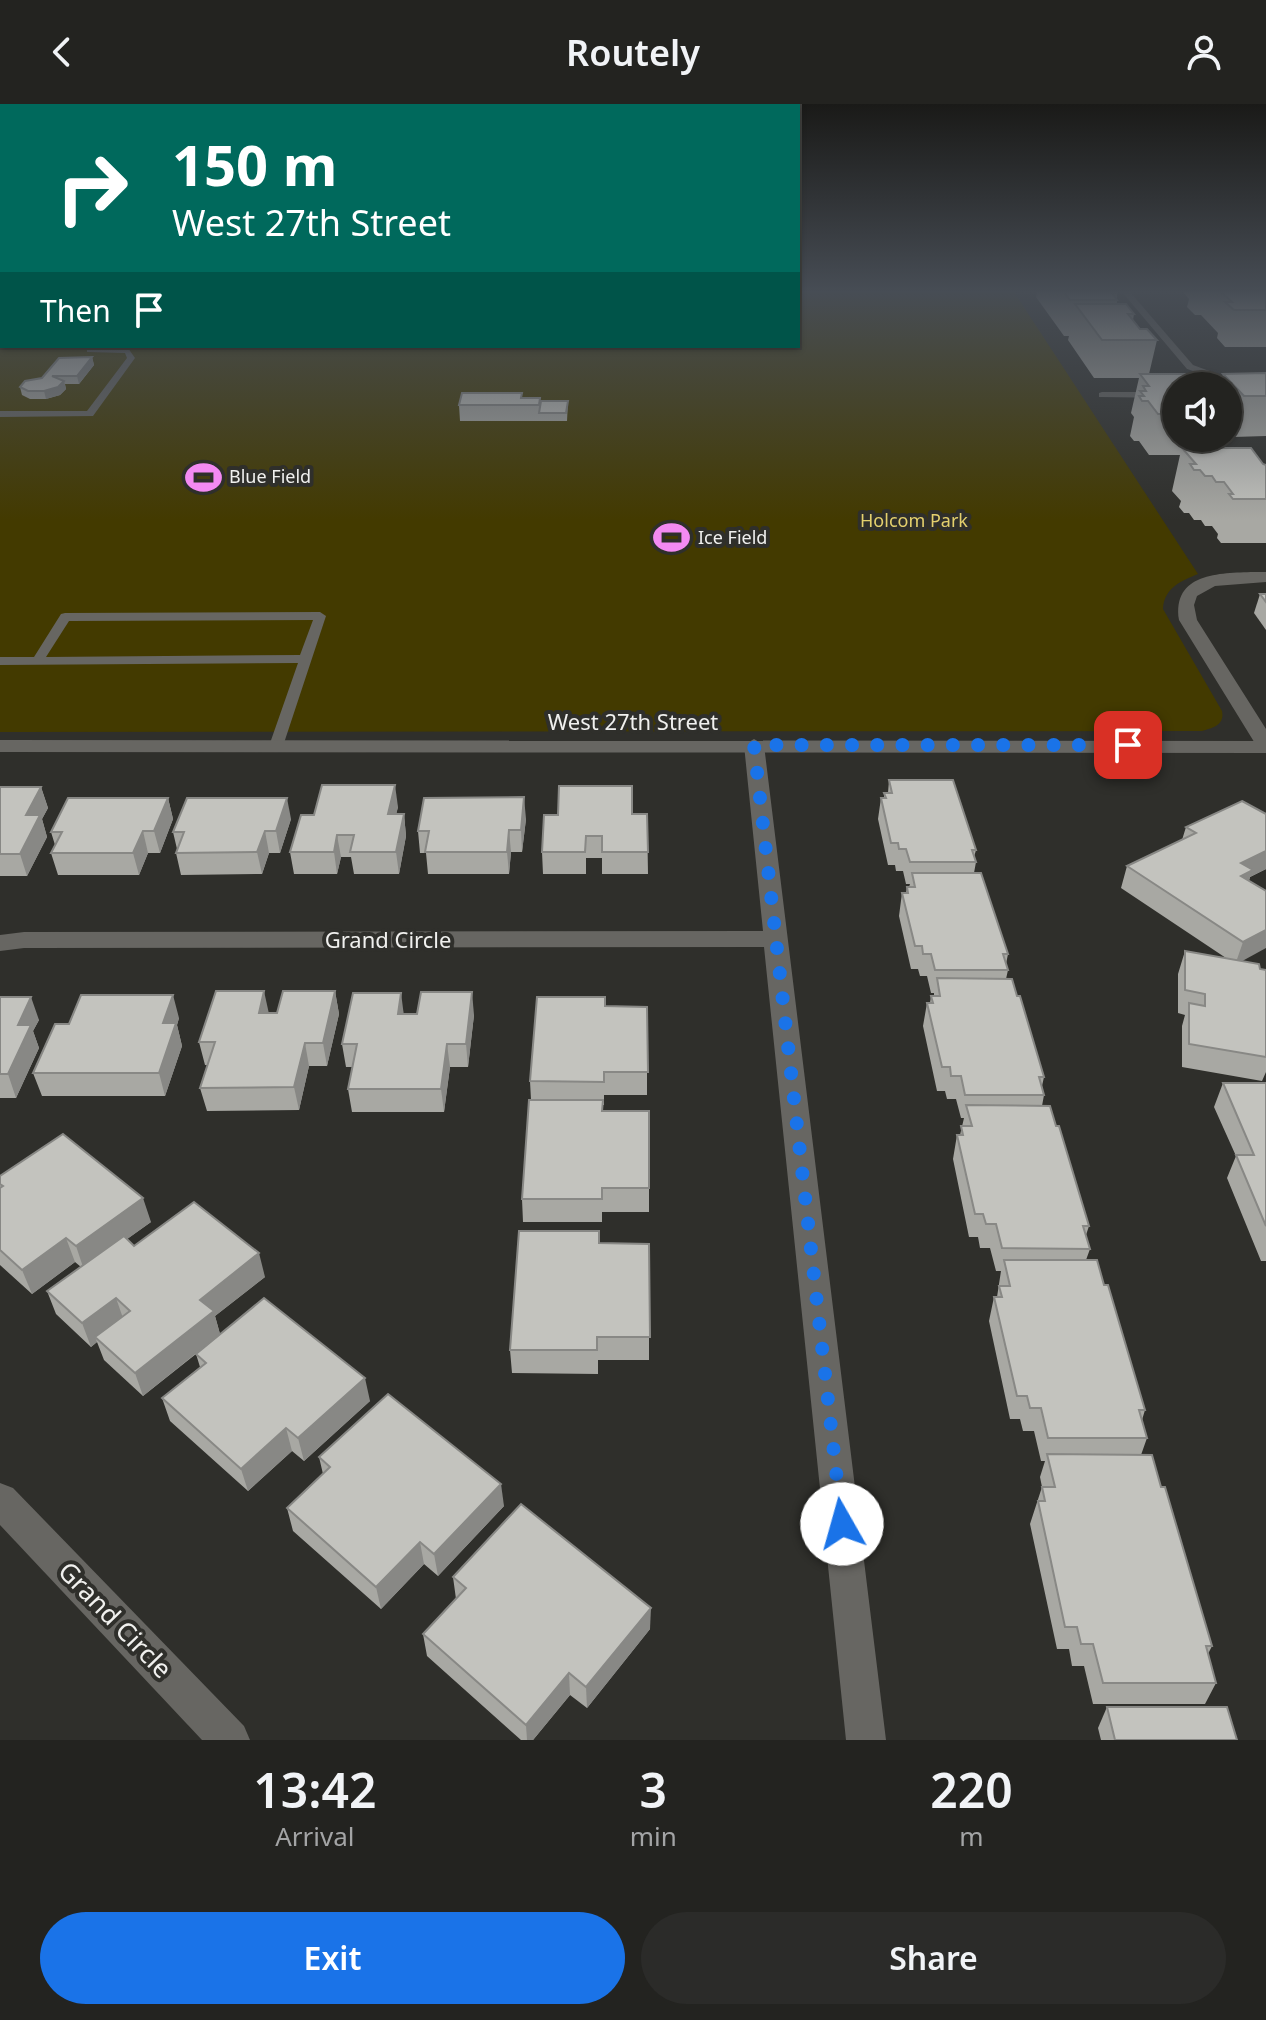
<!DOCTYPE html>
<html lang="en">
<head>
<meta charset="utf-8">
<style>
	:root { --surface:#232320; --page:#2b2b29; --text:#f1f3f6; --muted:#a3a4a5; --line:#40403e; --accent:#1a73e8 }
	body { margin:0; font-family:"Noto Sans",sans-serif; background:var(--page); color:var(--text); height:100vh; display:flex; flex-direction:column; font-size:30px; white-space:nowrap }
	* { box-sizing:border-box; margin:0 }
	p { font-size:26px; color:var(--muted) }
	.icon { flex:none; width:44px; height:44px; fill:none; stroke:currentColor; stroke-width:2; stroke-linecap:round; stroke-linejoin:round }
	.map { position:relative; height:1636px; overflow:hidden }
	.details { display:flex; flex-direction:column; background:var(--surface); flex:1 }
	.details>* { flex:none }
	.hud { position:absolute; left:0px; top:0px; width:800px; height:244px; box-shadow:0 2px 6px #0004,0 0 0 2px var(--line); background:#00695c; color:#fff; overflow:hidden }
	.tools { position:absolute; left:1162px; top:268px; display:grid; gap:16px }
	.tools a { display:grid; place-items:center; width:80px; height:80px; border-radius:50%; background:var(--surface); box-shadow:0 2px 6px #0004,0 0 0 2px var(--line); font-size:40px }
	.pin { position:absolute; display:grid; place-items:center; width:68px; height:68px; color:#fff; margin:-34px; border-radius:16px; box-shadow:0 4px 12px #0006 }
	.me { position:absolute; width:88px; margin:-44px; rotate:353deg; stroke-linejoin:round; filter:drop-shadow(0 0 6px #0008) }
	.turn { display:flex; align-items:center; gap:28px; height:168px; padding:0 40px; font-size:36px }
	.turn .icon { width:104px; height:104px; stroke-width:2.5 }
	.turn b { display:block; font-size:56px; line-height:68px }
	.then { display:flex; align-items:center; height:76px; padding:0 40px; background:#0003; gap:16px; font-size:30px }
	.eta { display:flex; justify-content:space-evenly; align-items:center; height:136px; text-align:center }
	.eta b { font-size:48px; font-weight:600; line-height:56px }
	.button { display:flex; gap:16px; margin-top:auto; padding:16px 40px }
	.button a { flex:1; height:92px; border-radius:48px; background:var(--accent); color:#fff; font-size:32px; font-weight:600; line-height:92px; text-align:center }
	.button a+a { background:var(--page); color:var(--text) }
	header { display:flex; justify-content:space-between; align-items:center; height:104px; padding:0 40px; background:var(--surface); font-size:36px; font-weight:600 }
	.map>svg:first-child { display:block }
	.green { fill:#433a00 }
	.lines { fill:none; stroke-linecap:round; stroke-linejoin:round }
	.lane { fill:#676662; fill-rule:evenodd }
	.street { fill:#676662; fill-rule:evenodd }
	.secondary { fill:#676662; fill-rule:evenodd }
	.wall { fill:#a8a8a3 }
	.shaded-wall { fill:#888885 }
	.building { fill:#c3c3be; stroke:#888885; stroke-width:2 }
	.route { stroke:#1a73e8; stroke-width:14; stroke-dasharray:0 25.2 }
	.labels { text-anchor:middle; stroke-width:8; stroke-linejoin:round; paint-order:stroke }
	.far-poi-label { font-size:18px; fill:#f0f0ee; stroke:#2f2f2b; text-anchor:start }
	.far-park-label { font-size:18px; fill:#e4d06d; stroke:#2f2f2b }
	.street-label { font-size:22px; fill:#f0f0ee; stroke:#2f2f2b }
	.near-street-label { font-size:26px; fill:#f0f0ee; stroke:#2f2f2b }
</style>
</head>
<body>
<header><svg class="icon" aria-label="back" viewBox="0 0 24 24"><path d="M15 5l-7 7 7 7"/></svg>Routely<svg class="icon" aria-label="person" viewBox="0 0 24 24"><circle cx="12" cy="8" r="4"/><path d="M4 21q1-7 8-7t8 7"/></svg></header>
<div class="map">
<svg width="1266" height="1636" viewBox="0 0 1266 1636">
	<rect width="100%" height="100%" fill="#2f2f2b"/>
	<path class="green" d="M0,188L2,242H798V188H1014L1198,470C1181,477 1164,484 1163,505L1222,607C1225,621 1213,624 1202,627L0,628Z"/>
	<g class="lines">
		<g class="lane">
			<polygon points="1122,188 1130,188 1193,261 1245,280 1245,284 1187,265"/>
			<polygon points="90,243 128,244 135,254 93,312 0,313 0,307 87,307 127,254 125,249 87,248 87,244"/>
			<polygon points="1102,288 1176,288 1176,294 1099,293 1099,289"/>
			<path d="M320,508L326,512L283,642L276,646L269,642L298,559L0,561V553H34L61,510L65,509ZM313,516L300,551L46,553L69,517Z"/>
		</g>
		<g class="street">
			<path d="M1254,468H1266V478L1215,482L1197,492L1194,501L1197,516L1266,625V647L1256,641L1179,516C1172,469 1219,469 1254,468Z"/>
			<polygon points="754,635 764,641 886,1636 846,1636 764,843 24,844 0,847 0,831 24,828 763,827 744,641"/>
			<polygon points="0,1379 13,1384 244,1622 250,1636 202,1636 0,1421"/>
		</g>
		<polygon class="secondary" points="0,636 1266,637 1266,649 0,648"/>
	</g>
	<g class="wall">
		<polygon points="1037,188 1117,188 1117,200 1134,210 1133,216 1140,225 1157,236 1149,270 1176,282 1176,334 1215,334 1212,344 1266,361 1266,439 1221,439 1217,434 1218,430 1212,422 1205,422 1201,416 1194,416 1189,409 1184,409 1179,403 1181,397 1172,387 1180,351 1149,351 1139,337 1134,337 1130,332 1134,313 1131,309 1139,274 1094,274 1068,236 1069,232 1064,232 1036,193"/>
		<polygon points="1183,188 1266,188 1266,243 1225,243 1217,234 1218,229 1201,211 1195,211 1187,203 1189,195"/>
		<polygon points="92,253 94,261 79,280 65,280 66,285 60,291 46,295 30,295 22,291 20,283"/>
		<polygon points="1266,269 1266,332 1233,333 1228,327 1228,282 1220,282 1223,270"/>
		<polygon points="522,294 540,294 540,303 568,297 567,317 460,317 459,301"/>
		<polygon points="1260,490 1266,490 1266,526 1254,509"/>
		<polygon points="889,676 976,746 974,753 976,758 974,769 1008,850 1006,860 1008,866 1006,875 1044,973 1042,982 1044,991 1042,1002 1089,1122 1086,1131 1090,1145 1086,1156 1145,1306 1142,1316 1147,1334 1141,1351 1212,1542 1208,1550 1216,1579 1205,1600 1093,1600 1084,1562 1072,1562 1069,1545 1057,1545 1030,1420 1042,1383 1040,1373 1045,1357 1041,1357 1034,1327 1023,1327 1020,1315 1010,1315 989,1217 994,1193 997,1193 1001,1167 996,1167 990,1144 980,1144 978,1133 969,1133 953,1055 957,1031 960,1031 964,1014 961,1014 956,995 947,995 945,987 937,987 923,922 927,899 930,899 931,892 934,892 934,889 931,889 927,872 920,872 918,865 911,865 899,812 902,789 906,789 907,783 909,783 910,780 906,780 903,767 896,767 895,761 888,761 878,715 881,694 884,694 884,689 888,689"/>
		<polygon points="0,683 41,683 48,704 42,715 47,733 27,772 0,772"/>
		<polygon points="168,694 173,715 160,749 148,749 139,771 58,771 51,749 55,741 51,728"/>
		<polygon points="398,703 396,710 404,710 406,732 399,770 354,770 351,753 341,753 337,770 294,770 290,748 314,711"/>
		<polygon points="632,710 647,710 648,770 602,770 602,754 586,754 586,770 543,770 542,748"/>
		<polygon points="1266,710 1266,765 1250,773 1249,777 1242,857 1260,865 1266,866 1266,968 1262,977 1182,963 1182,922 1185,911 1178,909 1178,870 1185,847 1226,854 1121,784 1127,762 1182,736 1186,723"/>
		<polygon points="291,715 280,749 269,749 262,770 181,771 176,749 177,745 173,728"/>
		<polygon points="526,715 522,748 511,748 509,770 428,770 426,749 420,749 418,727"/>
		<polygon points="335,887 339,910 327,962 309,962 299,1006 207,1007 200,984 208,961 205,961 199,938 269,909 277,909"/>
		<polygon points="0,893 39,916 33,927 39,944 16,994 0,994"/>
		<polygon points="605,902 647,903 647,991 604,991 604,1001 603,1001 603,1007 649,1007 649,1108 602,1108 602,1118 523,1118 522,1095 531,996 530,977"/>
		<polygon points="404,910 474,911 468,963 450,963 444,1008 352,1008 348,985 353,963 346,963 342,940"/>
		<polygon points="179,914 177,921 182,942 165,992 42,992 33,969 69,920"/>
		<polygon points="1223,979 1266,979 1266,1157 1261,1157 1227,1074 1236,1052 1214,1003"/>
		<polygon points="0,1072 151,1118 127,1135 134,1142 265,1173 215,1212 220,1230 370,1297 304,1357 292,1347 248,1387 170,1317 162,1294 200,1263 196,1250 143,1292 104,1256 97,1238 91,1243 56,1210 47,1187 81,1163 75,1158 32,1190 0,1161"/>
		<polygon points="599,1139 649,1140 649,1256 598,1256 598,1270 512,1269 510,1246"/>
		<polygon points="319,1353 504,1402 438,1472 424,1460 381,1505 293,1427 287,1404 323,1370"/>
		<polygon points="453,1473 650,1525 587,1604 570,1591 533,1636 521,1636 427,1552 423,1530 456,1495"/>
		<polygon points="1107,1603 1237,1636 1101,1636 1098,1624"/>
	</g>
	<g class="shaded-wall">
		<polygon points="92,253 94,261 79,280 77,272"/>
		<polygon points="64,277 66,285 60,291 46,295 44,287"/>
		<polygon points="395,681 398,703 391,732 388,710"/>
		<polygon points="41,683 48,704 42,715 47,733 27,772 20,750 26,711"/>
		<polygon points="524,693 526,715 522,748 521,726"/>
		<polygon points="168,694 173,715 160,749 154,727"/>
		<polygon points="287,694 291,715 280,749 276,727"/>
		<polygon points="404,710 406,732 399,770 396,748"/>
		<polygon points="509,726 511,748 509,770 507,748"/>
		<polygon points="143,727 148,749 139,771 133,749"/>
		<polygon points="265,727 269,749 262,770 257,748"/>
		<polygon points="337,731 341,753 337,770 334,748"/>
		<polygon points="1266,747 1266,765 1250,773 1245,788 1234,794 1241,759"/>
		<polygon points="1266,826 1266,844 1235,861 1243,838"/>
		<polygon points="264,887 269,910 259,909"/>
		<polygon points="335,887 339,910 327,962 323,939"/>
		<polygon points="472,888 474,911 468,963 466,940"/>
		<polygon points="401,889 404,912 398,910"/>
		<polygon points="173,891 179,914 177,921 182,942 165,992 159,969 163,919"/>
		<polygon points="31,893 39,916 33,927 39,944 16,994 8,970 18,921"/>
		<polygon points="305,939 309,962 299,1006 294,983"/>
		<polygon points="447,940 450,963 444,1008 441,985"/>
		<polygon points="143,1094 151,1118 84,1166 76,1142"/>
		<polygon points="66,1134 75,1158 32,1190 22,1166"/>
		<polygon points="259,1149 265,1173 215,1212 220,1230 143,1292 135,1269 200,1196"/>
		<polygon points="116,1194 124,1217 95,1233 97,1238 91,1243 82,1219"/>
		<polygon points="365,1274 370,1297 304,1357 298,1334"/>
		<polygon points="286,1324 292,1347 248,1387 241,1365"/>
		<polygon points="501,1380 504,1402 438,1472 434,1450"/>
		<polygon points="420,1438 424,1460 381,1505 376,1483"/>
		<polygon points="651,1504 650,1525 587,1604 586,1583"/>
		<polygon points="569,1569 570,1591 533,1636 527,1636 526,1621"/>
	</g>
	<g class="building">
		<polygon points="1064,188 1117,188 1117,189 1112,189 1117,196 1070,196"/>
		<polygon points="1221,188 1266,188 1266,206 1234,206 1225,198 1232,198"/>
		<polygon points="1075,200 1126,200 1134,210 1128,210 1140,225 1147,225 1157,236 1102,236"/>
		<polygon points="92,253 77,272 52,272 64,277 58,283 44,287 28,287 20,283 25,277 42,274 59,254"/>
		<polygon points="1266,269 1266,292 1244,292 1223,270"/>
		<polygon points="1140,270 1199,270 1213,282 1176,282 1176,310 1158,310 1148,297 1142,297 1139,292 1144,292 1140,287 1146,287 1143,282 1149,282"/>
		<polygon points="462,289 522,289 521,294 540,294 539,301 459,301"/>
		<polygon points="541,297 568,297 566,309 539,309"/>
		<polygon points="1182,344 1251,344 1263,360 1266,361 1266,395 1233,395 1229,390 1233,390 1224,378 1216,378 1212,372 1205,372 1200,366 1194,366 1190,360 1196,360"/>
		<polygon points="1260,490 1266,490 1266,498"/>
		<polygon points="889,676 953,676 976,746 972,746 976,758 910,758 906,745 899,745 898,739 891,739 881,694 886,694 884,689 892,689"/>
		<polygon points="322,681 395,681 388,710 404,710 396,748 350,748 354,731 337,731 334,748 290,748 301,711 314,711"/>
		<polygon points="559,682 632,682 632,710 647,710 648,748 602,748 602,732 586,732 585,748 542,748 544,711 558,711"/>
		<polygon points="0,683 41,683 26,711 40,711 20,750 0,750"/>
		<polygon points="524,693 521,726 509,726 507,748 425,748 429,727 418,727 424,694"/>
		<polygon points="68,694 168,694 154,727 143,727 133,749 51,749 62,728 51,728"/>
		<polygon points="187,694 287,694 276,727 265,727 257,748 176,749 184,728 173,728"/>
		<polygon points="1242,697 1266,710 1266,747 1241,759 1253,766 1241,772 1266,787 1266,826 1243,838 1127,762 1196,729 1186,723"/>
		<polygon points="912,769 981,769 1008,850 1003,850 1008,866 935,866 931,850 923,850 922,842 915,842 902,789 908,789 907,783 915,783"/>
		<polygon points="1185,847 1259,860 1260,865 1266,866 1266,953 1189,940 1189,899 1205,902 1205,890 1185,886"/>
		<polygon points="937,874 1012,875 1017,892 1020,892 1044,973 1039,973 1044,991 965,991 961,972 951,972 950,963 942,963 927,899 933,899 931,892 940,892"/>
		<polygon points="216,887 264,887 259,909 277,909 283,887 335,887 323,939 305,939 294,983 200,984 215,938 199,938"/>
		<polygon points="421,888 472,888 466,940 447,940 441,985 348,985 357,940 342,940 353,889 401,889 398,910 417,910"/>
		<polygon points="81,891 173,891 163,919 176,919 159,969 33,969 55,920 69,920"/>
		<polygon points="0,893 31,893 18,921 31,921 8,970 0,970"/>
		<polygon points="537,893 605,893 605,902 647,903 648,968 604,968 604,978 530,977"/>
		<polygon points="1223,979 1266,979 1266,1122 1236,1051 1254,1051"/>
		<polygon points="529,996 603,996 602,1007 649,1007 649,1084 602,1084 602,1095 522,1095"/>
		<polygon points="966,1001 1050,1002 1056,1022 1059,1022 1089,1122 1083,1122 1090,1145 1002,1144 996,1120 986,1120 983,1110 975,1110 957,1031 963,1031 961,1022 972,1022"/>
		<polygon points="63,1030 143,1094 76,1142 66,1134 22,1166 0,1146 0,1084 3,1082 0,1080 0,1072"/>
		<polygon points="194,1098 259,1149 200,1196 214,1207 135,1269 95,1233 130,1207 116,1194 82,1219 47,1187 124,1132 134,1142"/>
		<polygon points="519,1127 599,1127 599,1139 649,1140 650,1233 597,1233 597,1246 510,1246"/>
		<polygon points="1004,1156 1097,1156 1104,1181 1108,1181 1145,1306 1139,1306 1147,1334 1048,1334 1041,1304 1030,1304 1027,1292 1017,1292 994,1193 1002,1193 999,1182 1010,1182"/>
		<polygon points="264,1194 365,1274 298,1334 286,1324 241,1365 162,1294 206,1259 196,1250"/>
		<polygon points="388,1290 501,1380 434,1450 420,1438 376,1483 287,1404 330,1363 319,1353"/>
		<polygon points="1047,1350 1152,1351 1161,1383 1165,1383 1212,1542 1206,1542 1216,1579 1103,1579 1093,1540 1081,1540 1077,1523 1065,1523 1038,1397 1045,1397 1042,1383 1055,1383"/>
		<polygon points="521,1400 651,1504 586,1583 569,1569 526,1621 423,1530 466,1484 453,1473"/>
		<polygon points="1107,1603 1227,1603 1237,1636 1115,1636"/>
	</g>
	<linearGradient id="sky" x2="0" y2="1"><stop stop-color="#1a1a18"/><stop offset="0.45" stop-color="#474d55"/><stop offset="1" stop-color="#474d55" stop-opacity="0"/></linearGradient>
	<rect width="1266" height="417" fill="url(#sky)"/>
	<g class="lines">
		<polyline class="route" points="842,1420 754,641 1128,641"/>
	</g>
	<defs>
		<symbol id="stadium-bare" viewBox="-9 -9 18 18"><path d="M0-5a6.5 5 0 1 0 0 10a6.5 5 0 1 0 0-10ZM-3.5-1.8h7v3.6h-7Z" fill="#f38af2" stroke="#2f2f2b" stroke-width="2.5" paint-order="stroke"/></symbol>
	</defs>
	<g fill-rule="evenodd">
		<use href="#stadium-bare" x="178" y="348" width="51" height="51"/>
		<use href="#stadium-bare" x="646" y="408" width="51" height="51"/>
	</g>
	<g class="labels">
		<g class="far-poi-label">
			<text x="229" y="379">Blue Field</text>
			<text x="698" y="440">Ice Field</text>
		</g>
		<g class="far-park-label">
			<text x="914" y="423">Holcom Park</text>
		</g>
		<g class="street-label">
			<text x="633" y="626">West 27th Street</text>
			<text x="388" y="844">Grand Circle</text>
		</g>
		<g class="near-street-label">
			<text transform="translate(115 1516) rotate(46)" y="9">Grand Circle</text>
		</g>
	</g>
</svg>
<div class="tools">
<a><svg class="icon" aria-label="sound" viewBox="0 0 24 24"><path d="M4 9h4l5-4v14l-5-4H4zM17 9q2 3 0 6"/></svg></a>
</div>
<div class="pin" style="left:1128px;top:641px;background:#d93025"><svg class="icon" aria-label="arrive" viewBox="0 0 24 24"><path d="M6 21V4h12l-3 4 3 4H6"/></svg></div>
<svg class="me" style="left:842px;top:1420px" viewBox="-20 -20 40 40"><circle r="19" fill="#fff"/><path d="M0-13L10 11 0 6-10 11z" fill="#1a73e8"/></svg>
<div class="hud">
<div class="turn"><svg class="icon" aria-label="right" viewBox="0 0 24 24"><path d="M7 20v-9h11M14 6l5 5-5 5"/></svg><div><b>150 m</b>West 27th Street</div></div>
<div class="then">Then<svg class="icon" aria-label="arrive" viewBox="0 0 24 24"><path d="M6 21V4h12l-3 4 3 4H6"/></svg></div>
</div>
</div>
<section class="details">
<div class="eta">
<div><b>13:42</b><p>Arrival</p></div>
<div><b>3</b><p>min</p></div>
<div><b>220</b><p>m</p></div>
</div>
<div class="button"><a>Exit</a><a>Share</a></div>
</section>
</body>
</html>
